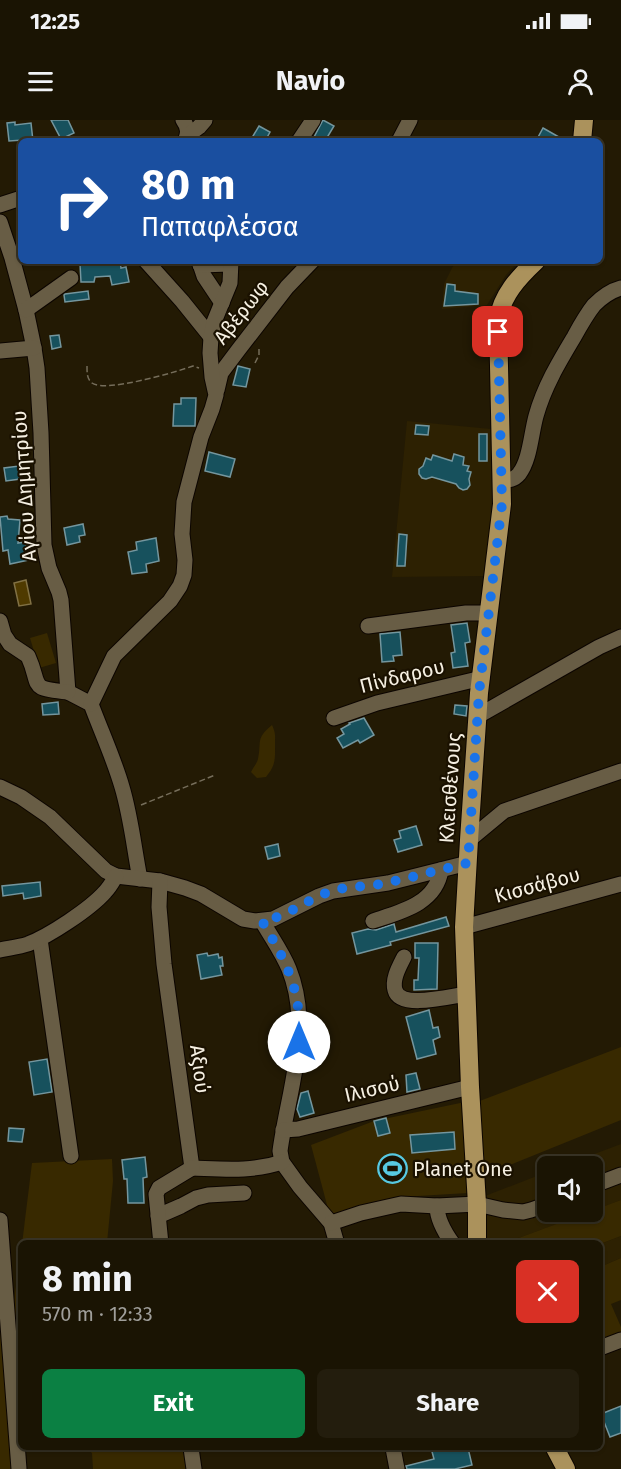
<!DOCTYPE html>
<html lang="en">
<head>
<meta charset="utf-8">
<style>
	:root { --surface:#1a1403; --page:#231d0d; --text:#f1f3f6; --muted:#9f9e9a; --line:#383325; --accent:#0b8043 }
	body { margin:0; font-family:"Fira Sans",sans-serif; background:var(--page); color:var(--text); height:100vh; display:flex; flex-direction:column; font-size:22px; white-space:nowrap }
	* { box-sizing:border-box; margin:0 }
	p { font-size:20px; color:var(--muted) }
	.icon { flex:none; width:33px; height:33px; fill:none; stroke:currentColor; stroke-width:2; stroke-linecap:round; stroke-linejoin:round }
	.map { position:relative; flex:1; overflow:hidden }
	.drawer { position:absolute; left:18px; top:1120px; width:585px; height:210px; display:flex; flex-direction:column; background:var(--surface); border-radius:9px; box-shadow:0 2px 4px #0004,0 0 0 2px var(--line) }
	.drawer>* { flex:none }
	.hud { position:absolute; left:18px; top:18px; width:585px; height:126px; border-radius:9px; box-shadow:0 2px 4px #0004,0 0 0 2px var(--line); background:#1a4fa0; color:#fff; overflow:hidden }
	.buttons { position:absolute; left:537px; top:1036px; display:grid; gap:12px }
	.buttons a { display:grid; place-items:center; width:66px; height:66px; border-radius:9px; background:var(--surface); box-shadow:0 2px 4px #0004,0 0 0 2px var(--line); font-size:30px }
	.pin { position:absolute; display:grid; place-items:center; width:51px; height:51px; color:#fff; margin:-26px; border-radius:12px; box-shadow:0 3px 9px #0006 }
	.me { position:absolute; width:66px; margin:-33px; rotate:0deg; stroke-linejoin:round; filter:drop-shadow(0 0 4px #0008) }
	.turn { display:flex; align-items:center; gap:21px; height:126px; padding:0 24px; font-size:27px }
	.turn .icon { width:78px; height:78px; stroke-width:2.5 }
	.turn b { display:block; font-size:42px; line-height:51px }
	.round { display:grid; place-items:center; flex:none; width:63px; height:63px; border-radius:9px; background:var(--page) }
	.headline { display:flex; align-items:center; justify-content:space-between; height:102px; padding:0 24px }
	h1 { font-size:36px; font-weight:700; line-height:45px }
	.button { display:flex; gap:12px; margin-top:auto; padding:12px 24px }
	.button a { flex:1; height:69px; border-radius:9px; background:var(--accent); color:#fff; font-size:24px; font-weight:700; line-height:69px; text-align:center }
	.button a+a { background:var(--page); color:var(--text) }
	.status { display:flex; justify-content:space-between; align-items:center; height:42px; padding:0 30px; background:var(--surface); direction:ltr }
	.status svg { height:16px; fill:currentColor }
	header { display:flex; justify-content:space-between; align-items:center; height:78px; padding:0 24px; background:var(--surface); font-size:27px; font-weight:700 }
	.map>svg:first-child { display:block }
	.built { fill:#2d2102 }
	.green { fill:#382900 }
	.water { fill:#4f3a00; stroke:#817144; stroke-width:1.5 }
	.building { fill:#17515d; stroke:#74969e; stroke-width:1.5 }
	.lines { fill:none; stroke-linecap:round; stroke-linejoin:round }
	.minor-casing { stroke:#0c0500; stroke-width:17 }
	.major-casing { stroke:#0c0500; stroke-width:20 }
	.path { stroke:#756d5a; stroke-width:1.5; stroke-dasharray:6 3; stroke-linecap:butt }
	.minor { stroke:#685d45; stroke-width:15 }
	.major { stroke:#ab925c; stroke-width:18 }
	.route { stroke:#1a73e8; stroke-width:10; stroke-dasharray:0 18 }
	.labels { text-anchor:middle; stroke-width:4.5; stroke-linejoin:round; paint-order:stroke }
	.street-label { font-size:20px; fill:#f6f0e2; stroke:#1a1100 }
	.poi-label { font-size:20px; fill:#f6f0e2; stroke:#1a1100; text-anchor:start }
</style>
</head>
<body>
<div class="status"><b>12:25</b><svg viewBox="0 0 49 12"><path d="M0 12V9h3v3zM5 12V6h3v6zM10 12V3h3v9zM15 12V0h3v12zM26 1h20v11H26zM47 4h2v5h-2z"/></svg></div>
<header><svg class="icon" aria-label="menu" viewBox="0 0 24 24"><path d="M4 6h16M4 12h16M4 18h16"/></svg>Navio<svg class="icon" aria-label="person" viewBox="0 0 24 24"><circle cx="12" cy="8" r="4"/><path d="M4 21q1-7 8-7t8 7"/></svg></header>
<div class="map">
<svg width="621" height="1349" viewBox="0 0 621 1349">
	<rect width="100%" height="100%" fill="#231a04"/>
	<g class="built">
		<polygon points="457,141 519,141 506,155 487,185 442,189 444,164 452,148"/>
		<polygon points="407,301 491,309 493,382 484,456 392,457"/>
		<polygon points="621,1024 621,1080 593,1091 592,1047 560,1047"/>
		<polygon points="547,1052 548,1092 590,1092 505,1123 482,1123 480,1078"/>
		<polygon points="621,1116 621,1138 600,1147 600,1124"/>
	</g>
	<g class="green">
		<polygon points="47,513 56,543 39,548 30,518"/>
		<path d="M272,605C276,614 275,615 275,624C275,639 276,645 266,657L257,658L251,652C253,648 257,643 258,639C262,621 255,619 272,605Z"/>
		<polygon points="621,927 621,1000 480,1057 477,982"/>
		<polygon points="465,982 468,1073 401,1077 330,1096 311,1025 374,1001"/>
		<polygon points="112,1039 113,1061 107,1123 22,1124 32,1043"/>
		<polygon points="621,1080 621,1116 600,1124 505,1123"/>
		<polygon points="21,1128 21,1328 30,1328 21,1328 11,1204"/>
		<polygon points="621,1138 621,1180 611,1184 621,1207 621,1214 600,1222 600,1147"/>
		<polygon points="0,1183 15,1349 0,1349"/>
		<polygon points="86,1328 186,1328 190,1349 93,1349 92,1333"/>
	</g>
	<polygon class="water" points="26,460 31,484 19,486 14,463"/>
	<g class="building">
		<polygon points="51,0 68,0 74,13 61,19"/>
		<polygon points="323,0 334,6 325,21 312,21"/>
		<polygon points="15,2 15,5 31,3 33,21 23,21 23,20 9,21 7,3"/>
		<polygon points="259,6 270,12 265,21 250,21"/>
		<polygon points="543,8 566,21 536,21"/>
		<polygon points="92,141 120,141 121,148 126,147 129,162 112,165 110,156 95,157 94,162 81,162 80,144 92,144"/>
		<polygon points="447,164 455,165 455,171 478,174 478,184 444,186"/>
		<polygon points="88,171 89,179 65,182 64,175 65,174"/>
		<polygon points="59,215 61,227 52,229 50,216"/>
		<polygon points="238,246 250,249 246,267 233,265"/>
		<polygon points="181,278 196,278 195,306 173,306 174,284 181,284"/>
		<polygon points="416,305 429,306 428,315 415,314"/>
		<rect x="479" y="314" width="8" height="27"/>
		<polygon points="209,332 235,339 230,357 205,351"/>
		<polygon points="454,334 464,337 463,345 469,346 467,351 471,352 469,359 470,365 467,369 463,370 459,368 456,364 432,357 426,359 422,358 419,354 419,349 423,346 426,338 431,340 433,335 452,341"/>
		<polygon points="19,346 20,359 6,361 4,348"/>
		<polygon points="7,396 8,399 20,400 18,423 25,422 29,440 10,444 8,430 3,431 0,397"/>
		<polygon points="83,404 85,415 79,416 80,422 67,425 64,408"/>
		<polygon points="399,414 407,415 405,446 397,446"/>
		<polygon points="156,418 159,441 146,444 147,452 132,454 128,432 137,430 136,422"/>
		<polygon points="467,503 470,522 465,523 468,546 453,548 451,533 455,532 451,505"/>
		<polygon points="400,512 402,535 393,536 394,541 382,542 380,514"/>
		<polygon points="58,582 59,594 43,595 42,584"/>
		<polygon points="455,585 467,586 466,596 454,594"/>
		<polygon points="364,598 374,615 360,623 358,620 343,628 337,618 344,614 341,609 350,604 349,603"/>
		<polygon points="416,706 422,725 398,732 394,720 401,718 399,711"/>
		<polygon points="278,724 280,736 268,739 265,727"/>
		<polygon points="40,762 41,776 24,779 23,773 3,776 2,766"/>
		<polygon points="446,797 449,806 390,822 391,825 357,834 352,813 368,809 376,810 394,804 396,812"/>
		<polygon points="415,823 438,823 437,869 414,870 414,860 418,860 419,838 415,838"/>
		<polygon points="207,833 208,836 218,834 219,838 222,837 223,846 220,846 222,855 201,859 197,835"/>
		<polygon points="429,890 433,908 438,907 440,917 433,920 436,934 417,939 406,897"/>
		<polygon points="47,939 52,972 34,975 29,942"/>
		<polygon points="416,953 420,969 407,972 406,955"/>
		<polygon points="308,971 314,993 300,997 297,989 301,973"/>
		<polygon points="386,998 390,1013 378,1016 374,1001"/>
		<polygon points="9,1008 24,1009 22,1022 8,1021"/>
		<polygon points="454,1012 455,1029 412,1033 410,1015"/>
		<polygon points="145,1037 147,1057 143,1058 144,1083 128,1083 127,1059 124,1059 122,1040"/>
		<polygon points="621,1286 621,1313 610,1317 601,1294"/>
		<polygon points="431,1328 450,1328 450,1330 468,1328 472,1345 455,1349 407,1349 406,1346 434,1339"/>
	</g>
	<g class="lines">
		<defs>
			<g id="minor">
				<path d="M183,0C188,7 189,13 185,21"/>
				<polyline points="188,15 199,7 205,0"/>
				<polyline points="299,21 313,0"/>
				<polyline points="399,21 410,0"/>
				<polyline points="0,85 21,78"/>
				<path d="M0,102L12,138L26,190L34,228L37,248L41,313L44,425L49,448L59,472L61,480L68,572L91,584C101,611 114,639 122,667C131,697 134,728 140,759"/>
				<polyline points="146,141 182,181 211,217"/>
				<polyline points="199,141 204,156 222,183"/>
				<polyline points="200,145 230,144"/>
				<polyline points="26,190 71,158"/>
				<polyline points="0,231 34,228"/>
				<polyline points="217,270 221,253 239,229 287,167 312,141"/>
				<path d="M502,360C509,360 514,360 519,354C530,340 531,314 536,296C544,267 559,242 574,217C580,206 586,195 594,185C602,177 610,171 621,168"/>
				<path d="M0,501L4,515L10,524L28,536C42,567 27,568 68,572"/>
				<polyline points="368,506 466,493 489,493"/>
				<polyline points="91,584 114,536 170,481 180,466 184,455 185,440 182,414 184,382 201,317 212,289 216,275 212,257 210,233 211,217 214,202 230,163 231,141"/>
				<polyline points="478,596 599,527 621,517"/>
				<polyline points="334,598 377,583 482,558"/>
				<polyline points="0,667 21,677 50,697 106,751 116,756 160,761 185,768 201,774 243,799 255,801 273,799 319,776 333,771 388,763 468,743"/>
				<polyline points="469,720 504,691 621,651"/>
				<polyline points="160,761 159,787 164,844 192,1048"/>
				<path d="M262,801C271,817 282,832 289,849C313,909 288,971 280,1031L282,1042L300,1067L331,1103L337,1124"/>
				<path d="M373,801C400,792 436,784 441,750"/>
				<polyline points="464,807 621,764"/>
				<polyline points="40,819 71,1036"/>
				<path d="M0,830C9,828 19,827 28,824C49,816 90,789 105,772C110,767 113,761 116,756"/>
				<path d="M404,837C399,847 392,859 395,870C400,890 451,876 467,874"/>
				<polyline points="283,1010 298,1009 470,967"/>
				<path d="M192,1048C223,1049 253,1052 282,1042"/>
				<polyline points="592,1066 621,1055"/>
				<path d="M437,1086C437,1100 445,1113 453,1124"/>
				<polyline points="158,1096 181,1086 196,1078 208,1075 244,1073"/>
				<polyline points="0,1100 19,1349"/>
				<polyline points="331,1103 361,1093 401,1084 437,1086 477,1084 503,1090 523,1092 531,1090 548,1084"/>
				<polyline points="161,1124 156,1074 159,1068 192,1048"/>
				<polyline points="600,1228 621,1220"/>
				<polyline points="191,1328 194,1349"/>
				<polyline points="393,1328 397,1349"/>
			</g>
			<g id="major">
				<polyline points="582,21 584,0"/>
				<path d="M477,1124V1084L470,967L464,807L469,720L479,573L502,384L498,200C502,175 518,158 536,141"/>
				<polyline points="555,1328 566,1349"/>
			</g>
		</defs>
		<use href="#minor" class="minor-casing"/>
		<use href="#major" class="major-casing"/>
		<g class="path">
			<polyline points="255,243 259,235 259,227"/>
			<path d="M87,246C87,253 87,259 92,263C105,273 176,252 193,246L199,248"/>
			<polyline points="141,685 215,655"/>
		</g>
		<use href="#minor" class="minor"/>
		<use href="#major" class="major"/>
	</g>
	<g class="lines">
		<path class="route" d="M299,922C302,871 287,843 262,801C289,797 309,777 335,770C350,766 366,767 381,764C410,758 439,750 468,743L479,573L502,384L498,212"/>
	</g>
	<defs>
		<symbol id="stadium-ring" viewBox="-11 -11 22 22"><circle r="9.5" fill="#1a1100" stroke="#57c9e2" stroke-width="1.5"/><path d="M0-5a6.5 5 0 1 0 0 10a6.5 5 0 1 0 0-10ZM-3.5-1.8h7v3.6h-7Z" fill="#57c9e2"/></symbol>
	</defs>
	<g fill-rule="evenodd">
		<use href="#stadium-ring" x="376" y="1032" width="33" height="33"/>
	</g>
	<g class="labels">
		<g class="street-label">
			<text transform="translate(241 192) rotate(-52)" y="7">Αβέρωφ</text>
			<text transform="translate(24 366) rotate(-94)" y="7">Αγίου Δημητρίου</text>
			<text transform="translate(402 556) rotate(-14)" y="7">Πίνδαρου</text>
			<text transform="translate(450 668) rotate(-86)" y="7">Κλεισθένους</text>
			<text transform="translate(537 765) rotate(-15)" y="7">Κισσάβου</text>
			<text transform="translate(200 949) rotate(83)" y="7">Αξιού</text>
			<text transform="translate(372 969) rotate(-13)" y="7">Ιλισού</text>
		</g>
		<g class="poi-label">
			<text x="413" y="1056">Planet One</text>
		</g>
	</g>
</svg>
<div class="buttons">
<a><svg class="icon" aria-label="sound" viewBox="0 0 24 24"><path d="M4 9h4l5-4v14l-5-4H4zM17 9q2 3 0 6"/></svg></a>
</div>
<div class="pin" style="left:498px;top:212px;background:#d93025"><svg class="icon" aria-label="arrive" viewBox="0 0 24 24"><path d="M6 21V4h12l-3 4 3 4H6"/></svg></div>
<svg class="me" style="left:299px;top:922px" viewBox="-20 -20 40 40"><circle r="19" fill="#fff"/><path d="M0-13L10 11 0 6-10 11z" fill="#1a73e8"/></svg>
<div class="hud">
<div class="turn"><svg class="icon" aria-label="right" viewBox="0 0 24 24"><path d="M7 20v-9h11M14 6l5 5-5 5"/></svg><div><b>80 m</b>Παπαφλέσσα</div></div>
</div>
<section class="drawer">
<div class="headline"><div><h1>8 min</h1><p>570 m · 12:33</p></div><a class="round" style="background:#d93025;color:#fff"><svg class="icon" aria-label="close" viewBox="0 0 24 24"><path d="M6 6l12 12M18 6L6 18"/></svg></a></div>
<div class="button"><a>Exit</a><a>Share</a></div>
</section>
</div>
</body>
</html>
